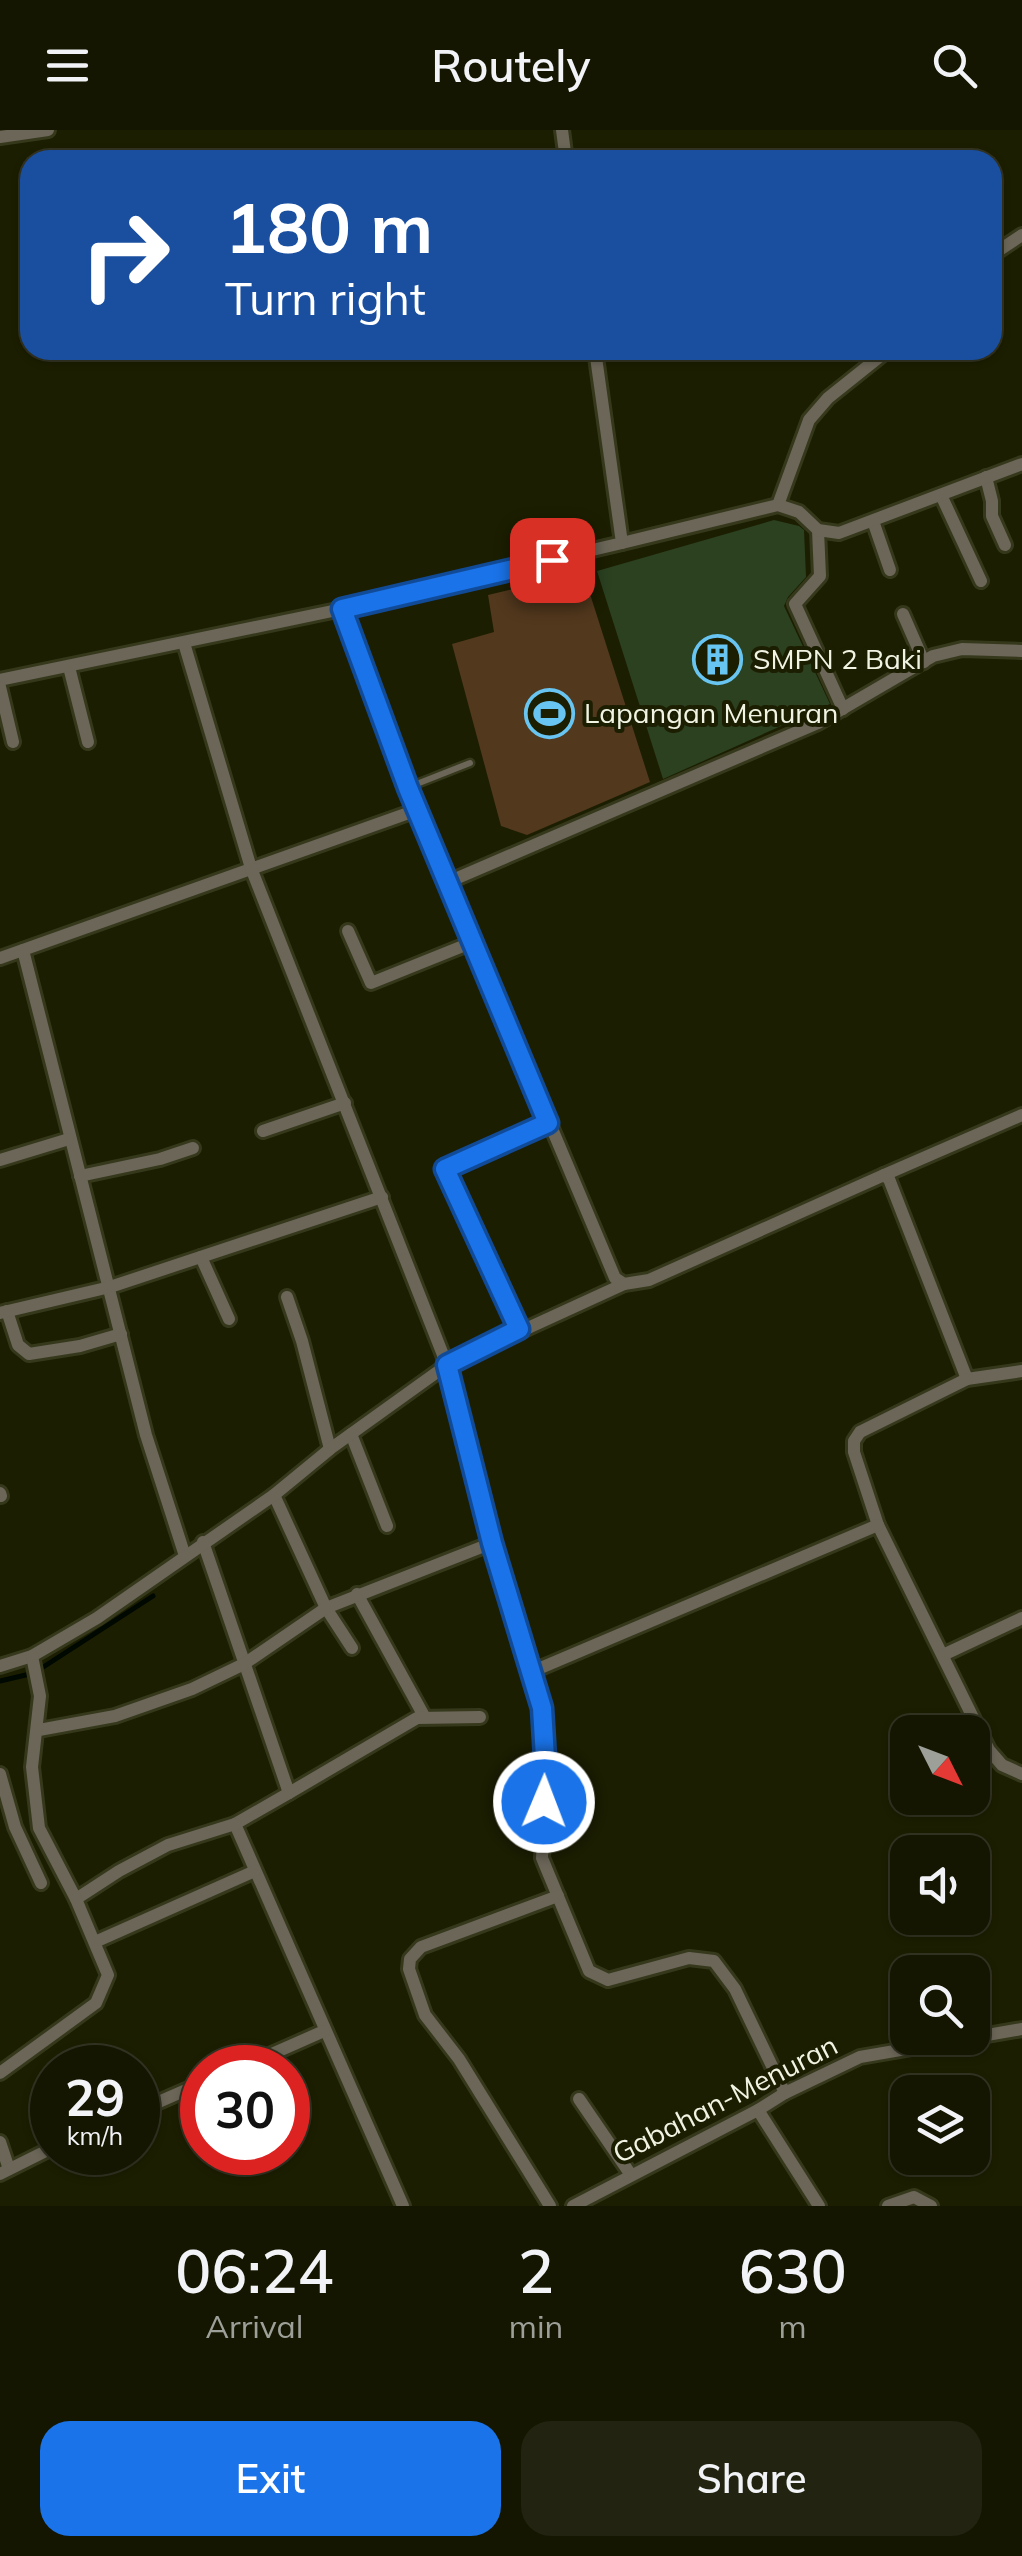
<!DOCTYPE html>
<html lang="en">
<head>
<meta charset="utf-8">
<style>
	:root { --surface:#151601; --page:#222310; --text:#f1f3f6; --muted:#9d9f99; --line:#343523; --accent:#1a73e8 }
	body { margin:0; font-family:Mulish,sans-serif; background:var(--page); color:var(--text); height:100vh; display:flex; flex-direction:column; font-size:38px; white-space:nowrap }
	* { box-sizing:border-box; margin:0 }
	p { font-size:32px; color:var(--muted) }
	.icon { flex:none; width:55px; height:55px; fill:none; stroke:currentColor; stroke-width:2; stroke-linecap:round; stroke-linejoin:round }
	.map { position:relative; height:2076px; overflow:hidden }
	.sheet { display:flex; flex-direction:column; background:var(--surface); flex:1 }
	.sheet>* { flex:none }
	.hud { position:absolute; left:20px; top:20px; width:982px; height:210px; border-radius:30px; box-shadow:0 2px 8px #0004,0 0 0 2px var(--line); background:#1a4fa0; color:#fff; overflow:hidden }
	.needle { width:65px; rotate:132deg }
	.controls { position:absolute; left:890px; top:1585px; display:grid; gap:20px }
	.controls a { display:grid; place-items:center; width:100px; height:100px; border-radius:20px; background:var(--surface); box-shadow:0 2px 8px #0004,0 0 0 2px var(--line); font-size:50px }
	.speed { position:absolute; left:30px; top:1915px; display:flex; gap:20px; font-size:50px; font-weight:700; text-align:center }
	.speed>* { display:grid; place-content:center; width:130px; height:130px; border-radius:50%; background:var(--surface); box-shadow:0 2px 8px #0004,0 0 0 2px var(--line); line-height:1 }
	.speed small { font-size:25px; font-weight:400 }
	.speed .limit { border:15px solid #d22; background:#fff; color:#111 }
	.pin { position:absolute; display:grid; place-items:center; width:85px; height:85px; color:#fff; margin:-42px; border-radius:20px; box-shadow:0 5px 15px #0006 }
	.me { position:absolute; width:110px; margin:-55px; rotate:1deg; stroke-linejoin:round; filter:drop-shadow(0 0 8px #0008) }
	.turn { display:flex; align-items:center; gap:35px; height:210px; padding:0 40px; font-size:45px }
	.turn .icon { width:130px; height:130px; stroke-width:2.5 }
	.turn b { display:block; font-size:70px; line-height:85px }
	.eta { display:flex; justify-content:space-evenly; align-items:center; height:170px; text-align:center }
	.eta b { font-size:60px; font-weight:600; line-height:70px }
	.button { display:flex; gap:20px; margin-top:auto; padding:20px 40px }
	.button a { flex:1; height:115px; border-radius:30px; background:var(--accent); color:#fff; font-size:40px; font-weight:600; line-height:115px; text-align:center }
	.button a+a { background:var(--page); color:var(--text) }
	header { display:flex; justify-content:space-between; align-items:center; height:130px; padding:0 40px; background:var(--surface); font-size:45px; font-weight:600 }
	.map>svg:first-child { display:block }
	.green { fill:#52381d }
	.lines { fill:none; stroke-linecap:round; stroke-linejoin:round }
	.stream { stroke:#000802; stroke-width:5 }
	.building { fill:#2b4120 }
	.service-casing { stroke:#36381c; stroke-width:11 }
	.minor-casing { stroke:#36381c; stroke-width:18 }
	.service { stroke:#6b6658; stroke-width:6 }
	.minor { stroke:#6b6658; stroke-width:12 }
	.route-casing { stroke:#114b97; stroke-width:25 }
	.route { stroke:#1a73e8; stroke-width:18 }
	.labels { text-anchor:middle; stroke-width:8; stroke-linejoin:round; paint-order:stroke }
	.poi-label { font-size:28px; fill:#f1f4e2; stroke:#1c1e01; text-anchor:start }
	.street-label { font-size:28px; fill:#f1f4e2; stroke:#1c1e01 }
</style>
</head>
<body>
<header><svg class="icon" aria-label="menu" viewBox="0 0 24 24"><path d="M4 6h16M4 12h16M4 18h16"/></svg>Routely<svg class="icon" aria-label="search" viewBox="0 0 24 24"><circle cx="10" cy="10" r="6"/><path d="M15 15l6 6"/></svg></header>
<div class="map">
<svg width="1022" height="2076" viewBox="0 0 1022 2076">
	<rect width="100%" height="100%" fill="#1c1e01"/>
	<polygon class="green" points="583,442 650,652 527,705 501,696 452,514 494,502 488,465"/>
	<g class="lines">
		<polyline class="stream" points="0,1551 34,1543 153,1466"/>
	</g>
	<polygon class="building" points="774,390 799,396 804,400 806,447 788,467 784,476 830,574 663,649 597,441"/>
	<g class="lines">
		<defs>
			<polyline id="service" points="409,657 470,633"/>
			<g id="minor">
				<polyline points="562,0 566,30"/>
				<polyline points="0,7 48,0"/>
				<polyline points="992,125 1022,105"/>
				<polyline points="986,347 992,371 992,386 1005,415"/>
				<polyline points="941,365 981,451"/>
				<polyline points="778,375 809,290 828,268 888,220"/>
				<polyline points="873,391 890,440"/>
				<polyline points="818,400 820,446 795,474 843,579"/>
				<polyline points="622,413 778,375 799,382 818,400 839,403 1022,334"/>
				<polyline points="342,479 408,657 615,1148 624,1154 649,1150 884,1045 889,1049 967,1249 1022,1241"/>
				<polyline points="903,484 924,532"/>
				<polyline points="69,537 88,612"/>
				<polyline points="0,550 342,479 622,413 595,220"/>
				<polyline points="0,557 13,612"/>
				<polyline points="448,752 818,593 933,526 962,519 1022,521"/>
				<polyline points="348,801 371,853 473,812"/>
				<polyline points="23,820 146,1305 185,1426"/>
				<polyline points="0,828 417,680"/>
				<polyline points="263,1001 345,973"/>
				<polyline points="0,1030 69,1009"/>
				<polyline points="884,1045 1022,985"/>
				<polyline points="80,1046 160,1029 193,1018"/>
				<polyline points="201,1127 229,1189"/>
				<polyline points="624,1154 447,1235 492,1413 542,1578 546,1644 542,1728 589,1841 608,1850 689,1828 714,1831 735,1859 785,1963"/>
				<polyline points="287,1167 302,1211 330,1319"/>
				<polyline points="7,1181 18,1215 29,1224 80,1216 121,1204"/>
				<polyline points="0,1183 110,1157 382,1067"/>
				<polyline points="519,1199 445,1039 548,993"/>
				<polyline points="967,1249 860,1302 854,1311 854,1322 878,1395 989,1620 1002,1635 1022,1644"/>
				<polyline points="351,1304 387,1396"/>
				<polyline points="0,1363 1,1366"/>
				<polyline points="274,1365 326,1478 352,1518"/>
				<polyline points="203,1412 289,1663 235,1694 403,2076"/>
				<polyline points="357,1464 424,1586"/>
				<polyline points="943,1525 1022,1488"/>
				<polyline points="0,1536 32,1526 97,1488 274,1365 330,1319 447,1235 251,738 184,513"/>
				<polyline points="531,1542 878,1395"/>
				<polyline points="39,1600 115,1586 192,1559 244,1534 326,1478 492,1413"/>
				<polyline points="0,1644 15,1697 41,1753"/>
				<polyline points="289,1663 417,1588 480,1587"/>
				<polyline points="76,1769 119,1741 168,1715 235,1694"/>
				<polyline points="95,1812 255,1741"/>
				<polyline points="240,1938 324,1901"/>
				<polyline points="0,1943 96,1873 108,1845 76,1769 39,1698 32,1637 40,1566 32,1526"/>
				<polyline points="579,1969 631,2045"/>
				<polyline points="758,1980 819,2076"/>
				<polyline points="138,1981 202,1953"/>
				<polyline points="0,2012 9,2039"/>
				<polyline points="0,2044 52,2018"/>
				<polyline points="550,2076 459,1929 425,1885 409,1839 410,1829 421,1817 558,1766"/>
				<polyline points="573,2076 758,1980 785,1963 860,1927 1022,1899"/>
				<polyline points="888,2076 914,2067 931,2076"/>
			</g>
		</defs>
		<use href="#service" class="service-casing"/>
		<use href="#minor" class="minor-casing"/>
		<use href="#service" class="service"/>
		<use href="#minor" class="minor"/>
	</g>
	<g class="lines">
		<defs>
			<polyline id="route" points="544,1672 546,1644 542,1578 492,1413 447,1235 519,1199 445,1039 548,993 408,658 342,479 552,430"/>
		</defs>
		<use href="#route" class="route-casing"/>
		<use href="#route" class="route"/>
	</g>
	<defs>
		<symbol id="building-ring" viewBox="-11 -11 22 22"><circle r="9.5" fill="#1c1e01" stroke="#68c4f0" stroke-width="1.5"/><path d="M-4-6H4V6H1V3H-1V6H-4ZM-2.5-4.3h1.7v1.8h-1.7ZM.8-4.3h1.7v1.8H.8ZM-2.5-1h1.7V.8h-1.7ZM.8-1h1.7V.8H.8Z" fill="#68c4f0"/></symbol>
		<symbol id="stadium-ring" viewBox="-11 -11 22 22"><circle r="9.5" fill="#1c1e01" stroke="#68c4f0" stroke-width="1.5"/><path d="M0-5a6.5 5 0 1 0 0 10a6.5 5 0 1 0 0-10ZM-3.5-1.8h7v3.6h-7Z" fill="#68c4f0"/></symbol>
	</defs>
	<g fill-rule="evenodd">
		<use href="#building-ring" x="690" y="502" width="55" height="55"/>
		<use href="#stadium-ring" x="522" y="556" width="55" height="55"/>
	</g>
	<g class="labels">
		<g class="poi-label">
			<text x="753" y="539">SMPN 2 Baki</text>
			<text x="584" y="593">Lapangan Menuran</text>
		</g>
		<g class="street-label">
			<text transform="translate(725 1969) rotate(-27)" y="10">Gabahan-Menuran</text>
		</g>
	</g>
</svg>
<div class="controls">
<a><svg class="needle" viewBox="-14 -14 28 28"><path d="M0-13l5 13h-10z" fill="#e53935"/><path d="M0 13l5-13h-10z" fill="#9d9f99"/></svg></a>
<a><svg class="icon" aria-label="sound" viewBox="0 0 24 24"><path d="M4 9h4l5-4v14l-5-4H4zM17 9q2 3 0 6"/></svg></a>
<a><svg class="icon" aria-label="search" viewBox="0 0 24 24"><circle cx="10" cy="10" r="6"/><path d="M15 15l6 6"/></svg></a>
<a><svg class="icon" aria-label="layers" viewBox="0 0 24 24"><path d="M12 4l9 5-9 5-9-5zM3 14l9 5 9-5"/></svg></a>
</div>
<div class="speed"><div>29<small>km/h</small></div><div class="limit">30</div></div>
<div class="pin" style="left:552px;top:430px;background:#d93025"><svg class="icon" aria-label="arrive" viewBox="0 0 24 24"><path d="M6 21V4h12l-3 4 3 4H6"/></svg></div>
<svg class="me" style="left:544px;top:1672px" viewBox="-20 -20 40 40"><circle r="17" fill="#1a73e8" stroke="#fff" stroke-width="3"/><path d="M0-11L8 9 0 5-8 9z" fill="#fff"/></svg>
<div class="hud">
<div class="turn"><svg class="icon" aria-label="right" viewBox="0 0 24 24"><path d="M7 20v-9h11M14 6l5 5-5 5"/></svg><div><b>180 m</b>Turn right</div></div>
</div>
</div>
<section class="sheet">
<div class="eta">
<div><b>06:24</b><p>Arrival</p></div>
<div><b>2</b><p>min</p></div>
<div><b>630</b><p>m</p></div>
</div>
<div class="button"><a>Exit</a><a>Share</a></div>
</section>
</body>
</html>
